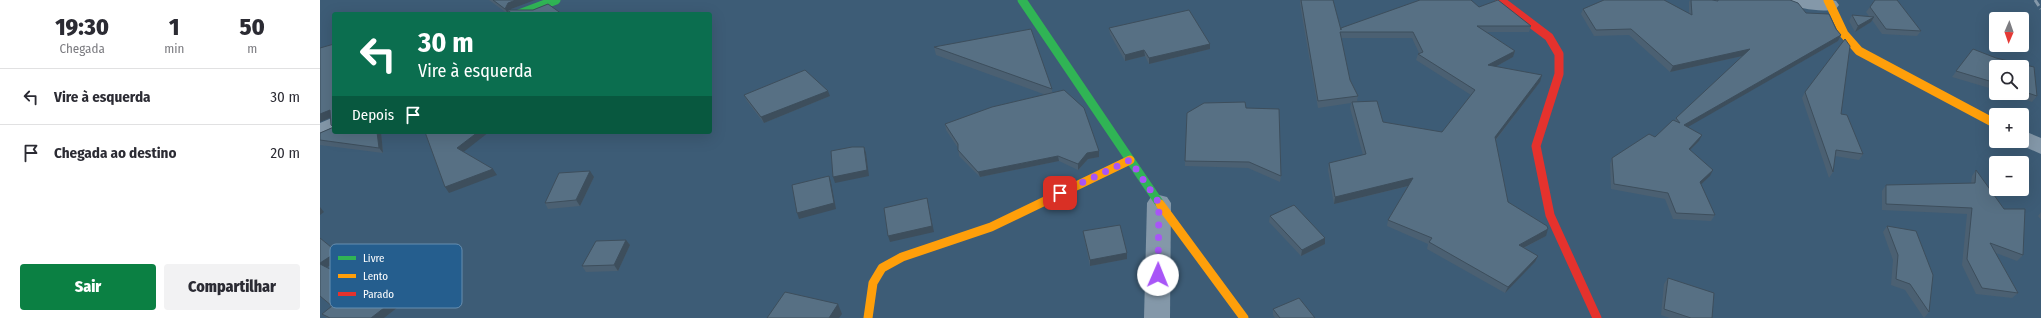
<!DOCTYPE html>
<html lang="pt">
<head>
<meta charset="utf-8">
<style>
	:root { --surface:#fff; --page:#f2f2f3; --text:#2b2b33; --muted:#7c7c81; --line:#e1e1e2; --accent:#0b8043 }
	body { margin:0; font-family:"Fira Sans Condensed",sans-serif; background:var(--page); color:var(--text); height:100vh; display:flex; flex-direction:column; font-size:15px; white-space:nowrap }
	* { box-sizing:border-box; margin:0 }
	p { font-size:13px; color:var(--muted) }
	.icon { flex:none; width:22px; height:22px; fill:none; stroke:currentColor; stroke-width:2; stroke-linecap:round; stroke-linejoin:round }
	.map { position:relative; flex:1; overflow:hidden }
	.drawer { display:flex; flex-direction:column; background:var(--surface); width:320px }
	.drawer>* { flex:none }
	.banner { position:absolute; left:12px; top:12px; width:380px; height:122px; border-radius:4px; box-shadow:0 4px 16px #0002; background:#0b6e4f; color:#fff; overflow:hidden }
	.needle { width:26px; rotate:182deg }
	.fabs { position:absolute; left:1669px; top:12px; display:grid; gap:8px }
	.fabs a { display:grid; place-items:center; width:40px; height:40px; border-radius:4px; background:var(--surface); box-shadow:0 4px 16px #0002; font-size:20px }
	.pin { position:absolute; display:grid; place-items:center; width:34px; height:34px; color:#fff; margin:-17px; border-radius:8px; box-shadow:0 2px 6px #0006 }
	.me { position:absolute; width:44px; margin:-22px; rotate:1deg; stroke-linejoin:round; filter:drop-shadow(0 0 3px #0008) }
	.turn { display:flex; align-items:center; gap:14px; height:84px; padding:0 20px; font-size:18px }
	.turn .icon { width:52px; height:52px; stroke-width:2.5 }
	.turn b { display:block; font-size:28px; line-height:34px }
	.then { display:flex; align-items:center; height:38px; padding:0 20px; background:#0003; gap:8px; font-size:15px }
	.eta { display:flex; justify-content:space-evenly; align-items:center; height:68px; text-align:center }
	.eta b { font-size:24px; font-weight:800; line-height:28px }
	.button { display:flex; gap:8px; margin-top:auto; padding:8px 20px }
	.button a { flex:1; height:46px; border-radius:4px; background:var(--accent); color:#fff; font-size:16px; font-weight:800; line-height:46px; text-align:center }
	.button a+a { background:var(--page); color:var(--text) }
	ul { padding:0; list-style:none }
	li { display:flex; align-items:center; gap:12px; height:56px; padding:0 20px; border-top:1px solid var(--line) }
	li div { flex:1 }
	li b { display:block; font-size:15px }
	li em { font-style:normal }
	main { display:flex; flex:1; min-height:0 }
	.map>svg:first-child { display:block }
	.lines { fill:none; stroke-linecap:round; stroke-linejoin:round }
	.street { fill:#8498a9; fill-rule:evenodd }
	.fast { stroke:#30b455; stroke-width:9 }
	.slow { stroke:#ff9f0a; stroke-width:9 }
	.jam { stroke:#e5322d; stroke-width:9 }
	.rail { stroke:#8498a9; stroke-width:3; stroke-dasharray:7 3; stroke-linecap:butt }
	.wall { fill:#4b6072; fill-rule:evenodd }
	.shaded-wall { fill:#3d4e5c }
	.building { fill:#577084; stroke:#3d4e5c }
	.route { stroke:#a855f7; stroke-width:7; stroke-dasharray:0 12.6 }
	.key { fill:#255e8e; stroke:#668eb0; stroke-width:1 }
	.key-label { font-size:11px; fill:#fff }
</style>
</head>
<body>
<main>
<section class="drawer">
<div class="eta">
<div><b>19:30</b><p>Chegada</p></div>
<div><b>1</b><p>min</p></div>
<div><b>50</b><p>m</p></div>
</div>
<ul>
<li><svg class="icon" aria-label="left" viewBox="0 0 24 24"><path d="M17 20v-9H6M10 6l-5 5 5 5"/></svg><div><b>Vire à esquerda</b></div><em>30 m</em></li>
<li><svg class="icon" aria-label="arrive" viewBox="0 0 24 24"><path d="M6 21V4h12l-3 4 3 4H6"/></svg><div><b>Chegada ao destino</b></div><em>20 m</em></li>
</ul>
<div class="button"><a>Sair</a><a>Compartilhar</a></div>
</section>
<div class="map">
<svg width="1721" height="318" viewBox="0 0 1721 318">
	<rect width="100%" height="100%" fill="#3d5c76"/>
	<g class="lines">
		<g class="street">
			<path d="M1462,0H1512L1516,1L1519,5L1516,9C1501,13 1480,8 1465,4Z"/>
			<polygon points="14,117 14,132 17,132 0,140 0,123"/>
			<polygon points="1702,130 1721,138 1721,154 1694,142 1702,141"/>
			<polygon points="839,195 847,197 851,203 850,318 824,318 827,203 831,197"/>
		</g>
		<g class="fast">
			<polyline points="702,0 840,204"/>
			<polyline points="199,14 236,0"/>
		</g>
		<g class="slow">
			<polyline points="1508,0 1524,34 1539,51 1676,124"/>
			<polyline points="840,204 924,318"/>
			<polyline points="548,318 553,283 562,268 582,257 671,227 810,160"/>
		</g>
		<polyline class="jam" points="1180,0 1229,37 1239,54 1239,74 1216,146 1230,215 1277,318"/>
		<polyline class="rail" points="1715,0 1721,9"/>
	</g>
	<g class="wall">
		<polygon points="169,0 215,0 191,9 191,10 242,14 190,14 189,13 188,14"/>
		<path d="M980,0H1013L1020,28L1159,7L1211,26L1209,32H1167L1195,51L1193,57L1175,67L1220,82L1176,140L1188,202L1226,236L1204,248L1218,256L1215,262L1185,293L1107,249L1108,244L1067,226L1068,220L1089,186L1014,204L1008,170L1009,163L1043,155L1030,108L1031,103L998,108L980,4ZM1021,38H1092L1099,53L1098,54L1096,60L1151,95L1122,132L1063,122L1037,101L1038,96L1030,80Z"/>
		<polygon points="1370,0 1395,1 1395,0 1470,0 1486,13 1516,29 1521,35 1518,41 1367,127 1379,141 1370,150 1390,176 1381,184 1395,215 1391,221 1353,219 1345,199 1291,189 1290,164 1292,158 1335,137 1354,121 1356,118 1423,56 1350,72 1309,35 1274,36 1261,14 1263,9 1369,14 1369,2"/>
		<polygon points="1550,7 1601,31 1597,36 1562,34 1552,20 1551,22 1535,32 1529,21 1532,15 1549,16 1546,12"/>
		<polygon points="789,28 890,44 890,49 829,64 825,56 805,61 790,34"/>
		<polygon points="614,47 732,89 732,93 779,157 768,159 758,170 739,161 660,177 639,156 638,148 626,130 625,124 726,95 616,55"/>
		<polygon points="0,48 14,132 61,132 63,153 0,145 0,133 13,127 11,125 10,118 0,122"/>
		<polygon points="1653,49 1676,58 1714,67 1717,96 1712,102 1684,93 1702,93 1702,67 1676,67 1676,90 1632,77"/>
		<polygon points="1485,92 1521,114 1543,154 1539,160 1515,156 1513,172 1509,178 1482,98"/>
		<polygon points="424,95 510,96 444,123 427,101"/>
		<polygon points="926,108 961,176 960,182 928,168 865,166 865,161"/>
		<polygon points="1656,170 1703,255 1697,261 1676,253 1698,293 1692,298 1656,294 1642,265 1647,214 1562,210 1562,191 1566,185 1651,183 1652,176"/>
		<polygon points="274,177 260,206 228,209 225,203"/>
		<polygon points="1721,212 1721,220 1718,216"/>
		<polygon points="950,216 1005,238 1005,244 981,256 949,222"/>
		<polygon points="1567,226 1609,312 1604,318 1585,290 1571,285 1573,260 1563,232"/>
		<polygon points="763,231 807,259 770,266 764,237"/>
		<polygon points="0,238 17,252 23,258 7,268 78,307 64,318 7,318 2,314 12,307 0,296"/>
		<polygon points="306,240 310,245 298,271 266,272 262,266"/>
		<polygon points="1348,278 1392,318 1350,318 1341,315 1344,284"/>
		<polygon points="953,309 995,318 955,318 953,315"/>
	</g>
	<g class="shaded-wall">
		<polygon points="196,0 215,0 191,9 190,12 187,10 189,13 188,14 185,9 188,3"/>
		<polygon points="1554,17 1551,22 1535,32 1538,26"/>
		<polygon points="1521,35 1518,41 1361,131 1364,125"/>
		<polygon points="890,44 890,49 829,64 829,58"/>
		<polygon points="1430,49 1427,55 1350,72 1353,66"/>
		<polygon points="824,50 825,56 805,61 805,55"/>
		<polygon points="1195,51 1193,57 1166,72 1168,65"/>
		<polygon points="1222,75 1220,82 1173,143 1175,137"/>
		<polygon points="508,91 510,96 444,123 441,117"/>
		<polygon points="10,110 14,116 0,122 0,114"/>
		<polygon points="57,132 61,132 63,153 59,148"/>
		<polygon points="158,132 169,132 141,154 137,148"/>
		<polygon points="1382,135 1379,141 1366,154 1369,149"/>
		<polygon points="544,147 546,153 549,176 515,183 513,177"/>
		<polygon points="779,151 779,157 768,159 758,170 758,164 767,153"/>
		<polygon points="738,156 739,161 660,177 658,172"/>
		<polygon points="173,169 177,175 129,193 125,187"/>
		<polygon points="1393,170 1390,176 1377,188 1380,182"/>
		<polygon points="270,171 274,177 260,206 256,200"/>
		<polygon points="509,176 511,182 516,209 479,219 477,213"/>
		<polygon points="1093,178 1092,185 1014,204 1015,197"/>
		<polygon points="607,198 614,232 570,242 568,236"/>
		<polygon points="0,207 4,212 0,215"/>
		<polygon points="1228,229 1226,236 1197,251 1199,245"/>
		<polygon points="1005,238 1005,244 981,256 982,250"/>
		<polygon points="306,240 310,245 298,271 294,265"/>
		<polygon points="17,252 23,258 4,269 0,265 0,263"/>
		<polygon points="807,253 807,259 770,266 770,260"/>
		<polygon points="1218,256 1215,262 1185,293 1188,287"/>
		<polygon points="73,301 78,307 64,318 51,318"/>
		<polygon points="518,304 522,314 519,318 509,318"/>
	</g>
	<g class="building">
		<polygon points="173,0 196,0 188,3 185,9"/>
		<polygon points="981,0 1013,0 1021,30 1021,28 1100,0 1151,0 1159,7 1178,0 1211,26 1157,26 1195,51 1168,65 1222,75 1175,137 1188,202 1227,226 1228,229 1199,245 1218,256 1188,287 1109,242 1112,238 1068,220 1093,178 1015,197 1009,163 1046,154 1032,102 1057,101 1063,122 1122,132 1155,90 1098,54 1103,52 1093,32 1020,32 1030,80 1038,96 998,101"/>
		<polygon points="1284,0 1344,0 1372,15 1371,0 1392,0 1398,1 1398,0 1470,0 1478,3 1486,13 1509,14 1516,29 1521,35 1364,125 1382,135 1369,149 1393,170 1380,182 1395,215 1356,213 1348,193 1294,184 1292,158 1329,134 1335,137 1353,120 1360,123 1356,118 1430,49 1353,66 1311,29 1276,30 1263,9"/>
		<polygon points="1555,0 1577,0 1601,31 1566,29 1550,7"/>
		<polygon points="228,4 242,14 193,14 187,10 213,10"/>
		<polygon points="869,10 890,44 829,58 824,50 805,55 789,28"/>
		<polygon points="1532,15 1554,17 1538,26"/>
		<polygon points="711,29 732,89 614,47"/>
		<polygon points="1525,39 1530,46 1521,114 1527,115 1543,154 1516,150 1513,172 1485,92"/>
		<polygon points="14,44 14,132 57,132 59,148 0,140 0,133 14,127 11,125 10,110 0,114 0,48"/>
		<polygon points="1653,49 1676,58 1714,67 1717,96 1702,91 1702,67 1676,67 1676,83 1636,71"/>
		<polygon points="485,70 508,91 441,117 424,95"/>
		<polygon points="744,90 764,108 779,151 767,153 758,164 738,156 658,172 638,150 638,144 625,124 672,107"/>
		<polygon points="925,102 926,108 959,109 961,176 929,162 865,161 867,113 884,103"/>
		<polygon points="105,132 158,132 137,148 173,169 125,187"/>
		<polygon points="532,147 544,147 547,170 513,177 511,151"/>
		<polygon points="1656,170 1684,209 1705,209 1703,255 1670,243 1698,293 1662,288 1647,259 1652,208 1566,204 1566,185 1655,183"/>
		<polygon points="270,171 256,200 225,203 239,173"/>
		<polygon points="509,176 514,203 477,213 472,185"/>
		<polygon points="607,198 612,226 568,236 564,208"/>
		<polygon points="974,205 1005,238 982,250 950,216"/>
		<polygon points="800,225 807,253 770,260 763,231"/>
		<polygon points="1567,226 1596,231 1613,275 1609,312 1590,284 1576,279 1578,255"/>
		<polygon points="0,238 17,252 0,263"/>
		<polygon points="306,240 294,265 262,266 276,241"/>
		<polygon points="0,264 73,301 51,318 10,318 2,314 12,306 0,296"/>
		<polygon points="1348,278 1394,293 1392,318 1371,318 1344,309"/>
		<polygon points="465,292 518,304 509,318 447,318"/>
		<polygon points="979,298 995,318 960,318 953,309"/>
	</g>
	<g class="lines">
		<polyline class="route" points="740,193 810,160 839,203 838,275"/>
	</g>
	<rect x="10" y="244" width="132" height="64" rx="6" class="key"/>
	<rect x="18" y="256" width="18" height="4" fill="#30b455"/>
	<rect x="18" y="274" width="18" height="4" fill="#ff9f0a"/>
	<rect x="18" y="292" width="18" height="4" fill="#e5322d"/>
	<g class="key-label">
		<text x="43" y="262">Livre</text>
		<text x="43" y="280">Lento</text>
		<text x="43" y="298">Parado</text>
	</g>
</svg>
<div class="fabs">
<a><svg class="needle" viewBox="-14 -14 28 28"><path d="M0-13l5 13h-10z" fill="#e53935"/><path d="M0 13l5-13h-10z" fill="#7c7c81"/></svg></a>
<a><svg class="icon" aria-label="search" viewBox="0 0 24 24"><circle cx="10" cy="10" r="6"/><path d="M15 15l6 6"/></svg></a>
<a>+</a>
<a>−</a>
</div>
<div class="pin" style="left:740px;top:193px;background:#d93025"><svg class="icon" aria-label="arrive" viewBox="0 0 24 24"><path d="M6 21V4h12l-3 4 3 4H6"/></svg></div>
<svg class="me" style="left:838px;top:275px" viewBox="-20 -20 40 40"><circle r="19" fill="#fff"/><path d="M0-13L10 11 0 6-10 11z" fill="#a855f7"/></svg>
<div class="banner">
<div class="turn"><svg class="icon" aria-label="left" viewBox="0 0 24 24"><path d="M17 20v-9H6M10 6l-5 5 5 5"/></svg><div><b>30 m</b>Vire à esquerda</div></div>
<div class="then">Depois<svg class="icon" aria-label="arrive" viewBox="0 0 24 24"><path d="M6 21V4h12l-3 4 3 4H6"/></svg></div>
</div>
</div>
</main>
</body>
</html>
